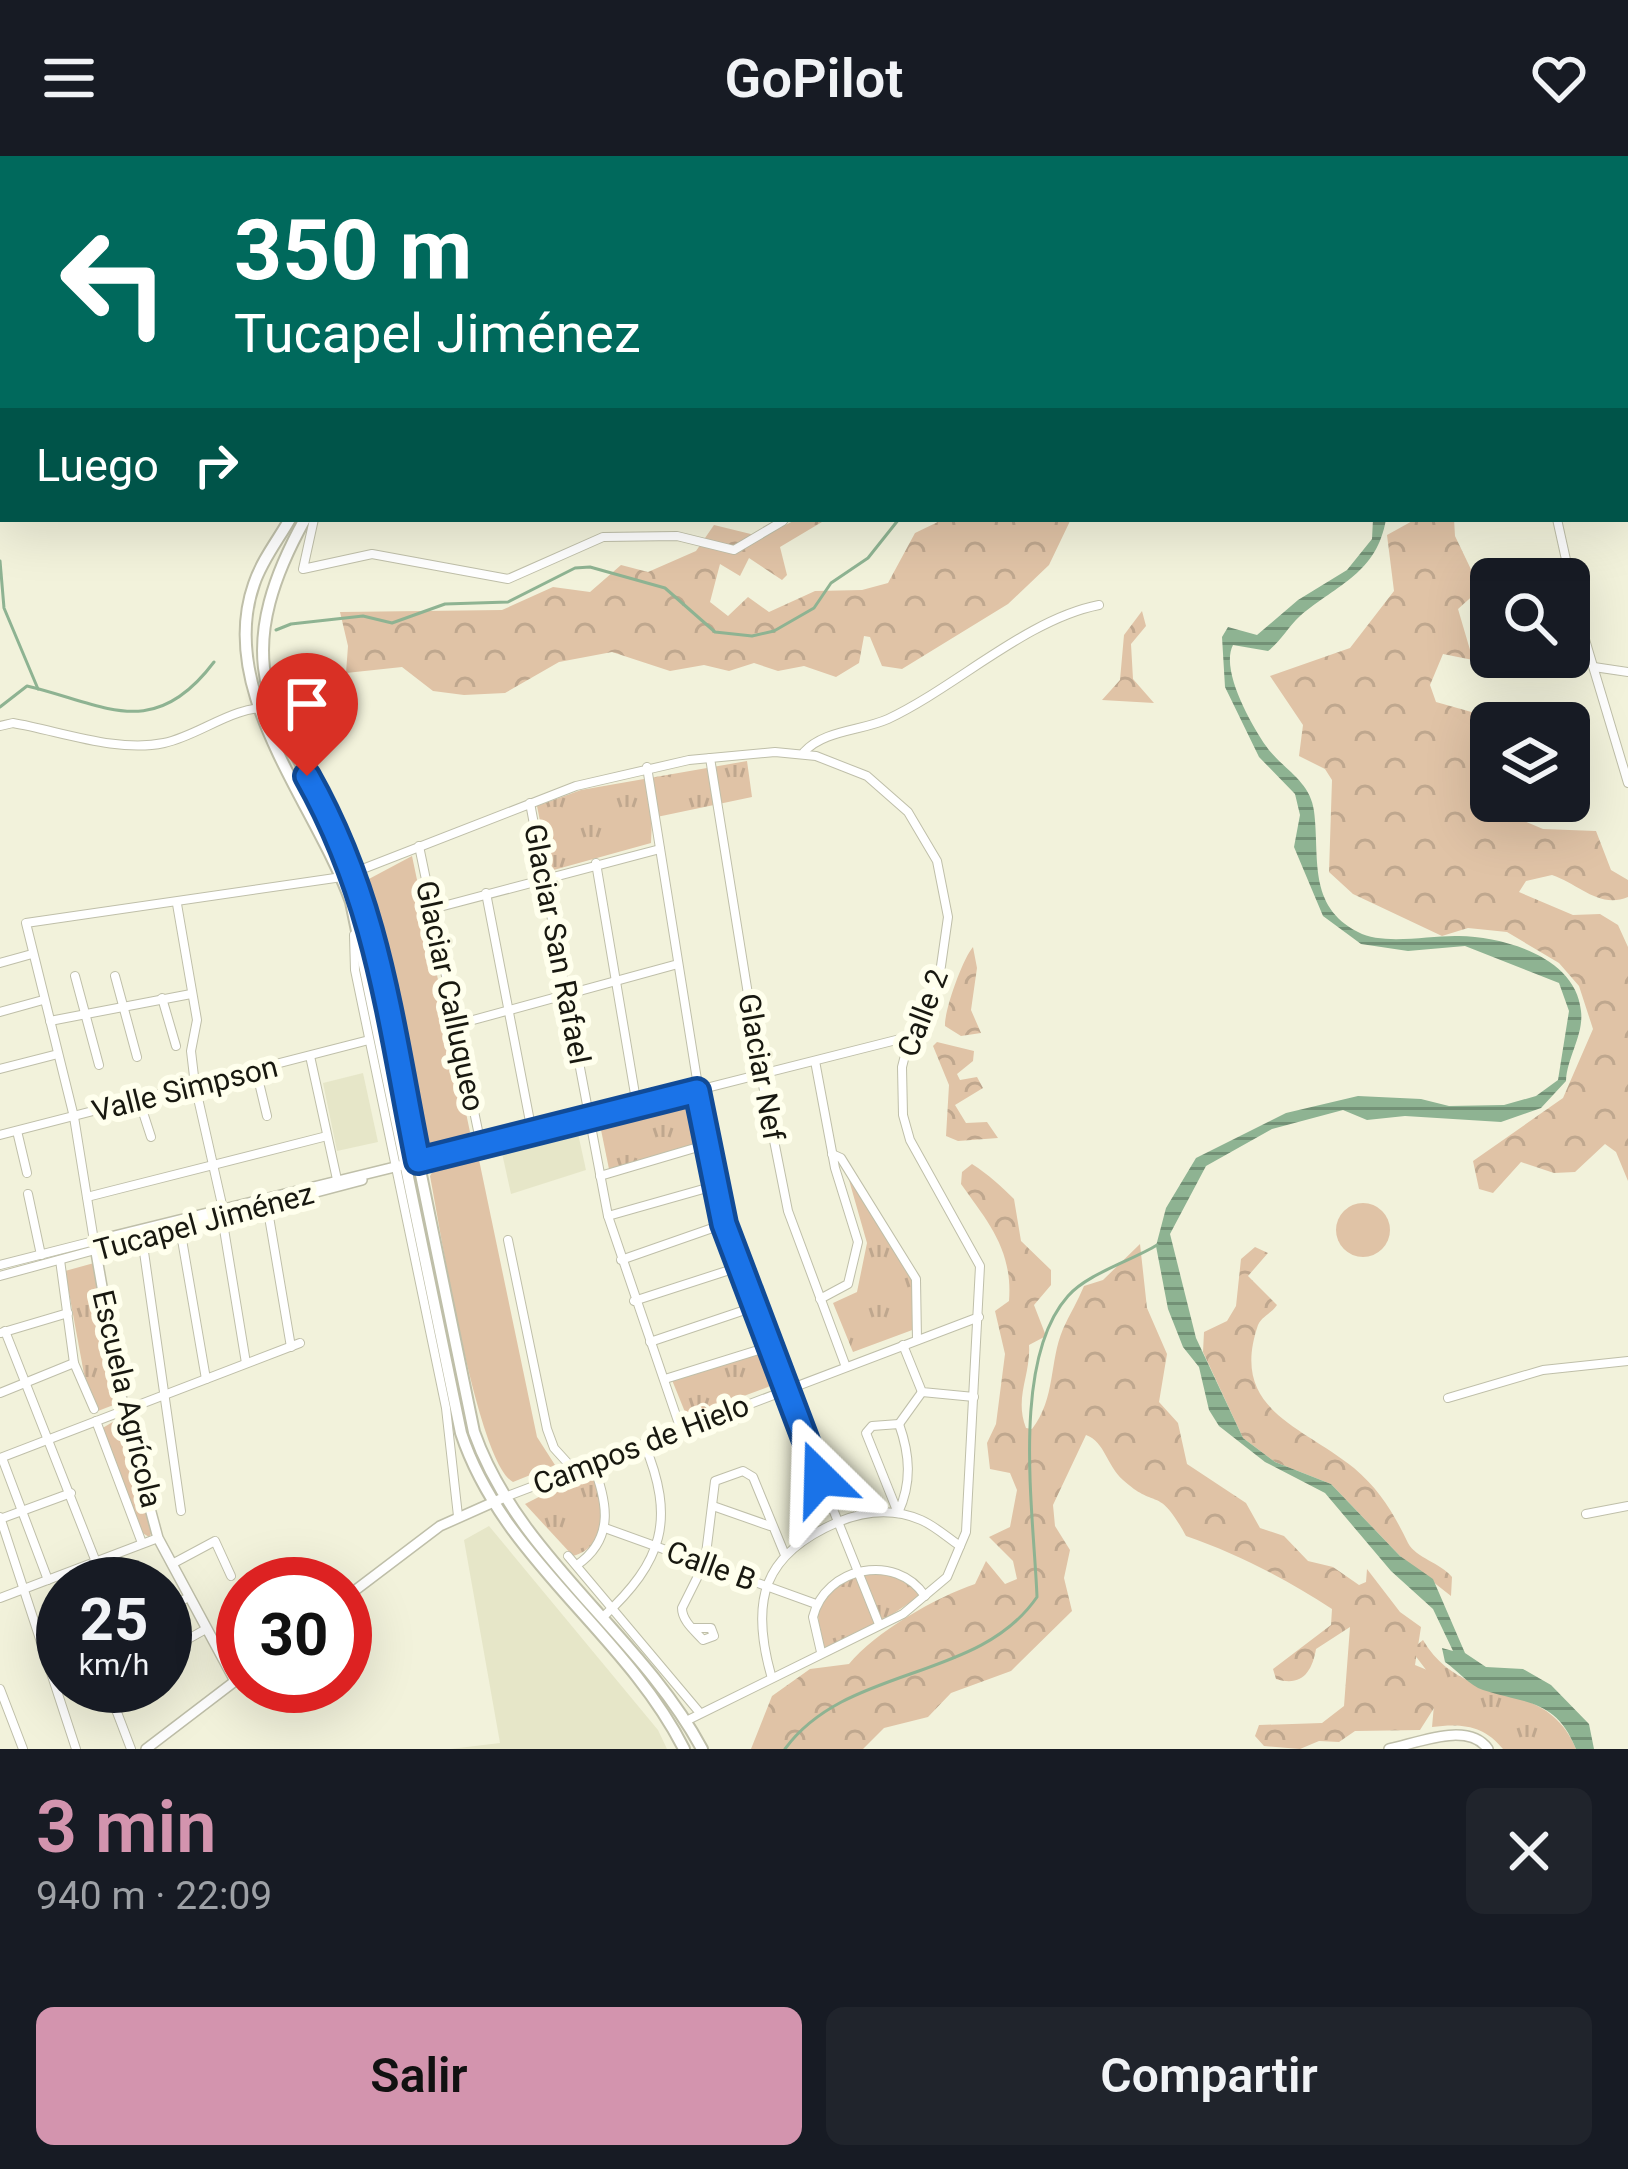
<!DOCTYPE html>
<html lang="es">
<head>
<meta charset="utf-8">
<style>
	:root { --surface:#171b24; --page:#20242c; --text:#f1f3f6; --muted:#9ea1a6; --accent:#d394ae }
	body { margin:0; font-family:Roboto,sans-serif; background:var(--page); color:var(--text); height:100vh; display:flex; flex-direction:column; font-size:45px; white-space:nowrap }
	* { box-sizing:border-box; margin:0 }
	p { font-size:39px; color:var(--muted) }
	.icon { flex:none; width:66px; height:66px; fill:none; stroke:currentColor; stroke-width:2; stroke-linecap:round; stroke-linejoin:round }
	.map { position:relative; height:1593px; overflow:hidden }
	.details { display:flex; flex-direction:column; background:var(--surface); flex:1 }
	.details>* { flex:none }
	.banner { position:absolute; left:0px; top:0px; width:1629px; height:366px; box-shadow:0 12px 48px #0002; background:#00695c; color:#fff; overflow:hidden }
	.tools { position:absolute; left:1470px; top:402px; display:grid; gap:24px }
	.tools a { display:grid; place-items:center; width:120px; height:120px; border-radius:18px; background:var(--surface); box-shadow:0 12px 48px #0002; font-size:60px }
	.speed { position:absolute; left:36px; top:1401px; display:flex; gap:24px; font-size:60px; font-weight:700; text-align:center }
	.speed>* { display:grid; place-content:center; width:156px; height:156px; border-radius:50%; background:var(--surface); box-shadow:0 12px 48px #0002; line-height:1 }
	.speed small { font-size:30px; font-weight:400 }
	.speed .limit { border:18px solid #d22; background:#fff; color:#111 }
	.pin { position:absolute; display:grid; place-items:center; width:102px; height:102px; color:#fff; margin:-123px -51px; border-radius:50% 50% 50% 0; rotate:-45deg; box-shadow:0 0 12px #0007 }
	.pin .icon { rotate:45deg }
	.me { position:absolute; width:132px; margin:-66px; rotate:338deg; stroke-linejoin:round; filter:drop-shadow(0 0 9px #0008) }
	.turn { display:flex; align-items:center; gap:42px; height:252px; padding:0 36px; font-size:54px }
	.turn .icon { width:156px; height:156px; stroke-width:2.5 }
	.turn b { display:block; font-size:84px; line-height:102px }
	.then { display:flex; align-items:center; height:114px; padding:0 36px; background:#0003; gap:24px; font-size:45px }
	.round { display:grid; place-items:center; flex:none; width:126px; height:126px; border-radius:18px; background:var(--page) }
	.headline { display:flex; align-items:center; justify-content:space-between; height:204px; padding:0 36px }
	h1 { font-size:72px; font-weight:600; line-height:90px; color:var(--accent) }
	.action { display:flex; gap:24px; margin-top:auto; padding:24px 36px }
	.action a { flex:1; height:138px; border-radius:18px; background:var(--accent); color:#111; font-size:48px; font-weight:600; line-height:138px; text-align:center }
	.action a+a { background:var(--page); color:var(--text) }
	header { display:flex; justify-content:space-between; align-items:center; height:156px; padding:0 36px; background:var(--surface); font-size:54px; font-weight:600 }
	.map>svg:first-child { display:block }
	.built { fill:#e6e6c8 }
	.grass { fill:#e0c3a6 }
	.forest { fill:url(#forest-crowns) }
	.park { fill:url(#park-tufts) }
	.water { fill:url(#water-rules) }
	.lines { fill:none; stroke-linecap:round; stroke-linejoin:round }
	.stream { stroke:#8eb392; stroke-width:3 }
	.minor-casing { stroke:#bfbfa9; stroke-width:10 }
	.tertiary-casing { stroke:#bfbfa9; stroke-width:12 }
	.secondary-casing { stroke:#bfbfa9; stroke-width:14 }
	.minor { stroke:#fff; stroke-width:8 }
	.tertiary { stroke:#fff; stroke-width:9 }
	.secondary { stroke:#fff; stroke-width:10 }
	.route-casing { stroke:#114b97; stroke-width:30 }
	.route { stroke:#1a73e8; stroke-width:21 }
	.labels { text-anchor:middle; stroke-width:12; stroke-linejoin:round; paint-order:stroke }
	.street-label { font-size:30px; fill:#181810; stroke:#ffffed }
</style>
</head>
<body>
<header><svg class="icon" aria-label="menu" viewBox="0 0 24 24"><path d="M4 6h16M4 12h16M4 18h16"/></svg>GoPilot<svg class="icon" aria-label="heart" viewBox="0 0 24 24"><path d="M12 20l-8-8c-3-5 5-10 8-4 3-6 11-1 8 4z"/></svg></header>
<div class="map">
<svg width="1628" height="1593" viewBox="0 0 1628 1593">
	<defs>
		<pattern id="forest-crowns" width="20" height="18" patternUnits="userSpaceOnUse" patternTransform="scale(3)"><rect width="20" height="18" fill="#e0c3a6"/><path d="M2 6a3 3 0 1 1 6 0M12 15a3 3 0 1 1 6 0" fill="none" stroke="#bfa78e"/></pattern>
		<pattern id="park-tufts" width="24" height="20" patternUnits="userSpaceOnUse" patternTransform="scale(3)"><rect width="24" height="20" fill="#e0c3a6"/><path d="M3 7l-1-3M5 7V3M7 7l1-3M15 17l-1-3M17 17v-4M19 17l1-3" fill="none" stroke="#bfa78e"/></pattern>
		<pattern id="water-rules" width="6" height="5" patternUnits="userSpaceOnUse" patternTransform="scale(3)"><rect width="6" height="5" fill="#8eb392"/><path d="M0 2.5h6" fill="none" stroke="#739176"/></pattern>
	</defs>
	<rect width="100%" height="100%" fill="#f2f2db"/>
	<g class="built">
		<polygon points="363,917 378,986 337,995 323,927"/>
		<polygon points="577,973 586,1014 511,1038 502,997"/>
		<polygon points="489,1370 658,1574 667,1593 450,1593 500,1587 464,1384"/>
	</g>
	<g class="grass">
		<polygon points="412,700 470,976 461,985 431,990 422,984 419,948 367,724"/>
		<path d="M478,999L537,1281L555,1309L513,1326C477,1307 440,1071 430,1020L435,1011Z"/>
		<circle cx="1363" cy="1074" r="27"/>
		<polygon points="116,1264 153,1375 149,1381 141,1376 101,1273"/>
	</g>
	<g class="forest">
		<polygon points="797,363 827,363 780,391 787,419 782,424 749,402 740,420 720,408 710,446 728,460 748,441 769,456 815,435 862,434 888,427 915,377 944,363 1071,363 1049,409 1008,448 902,513 882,510 870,481 864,480 859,507 836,521 804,510 778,515 754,507 729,515 704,509 670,515 612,496 559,506 505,537 464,539 433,535 402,511 346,517 348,490 340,456 502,454 553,431 590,436 621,409 648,416 696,395 714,369 763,381"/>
		<path d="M1416,363H1454L1455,380L1478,428V435L1458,453L1473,504L1443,498L1430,529L1436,546L1475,557L1491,576V645H1529L1524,665L1543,673L1596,675L1611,714L1628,724V741C1599,753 1579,728 1552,719L1526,725L1519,736L1573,759L1600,758L1618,769L1628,791V1025L1616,996L1605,988L1575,1016L1554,1017L1521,1006L1493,1037L1479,1033L1473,1005L1563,942L1593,873L1579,830L1559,807L1507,776L1468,772L1442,780L1353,738L1329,716L1332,624L1325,613L1299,600L1303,569L1270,520L1350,492L1394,435L1387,379Z"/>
		<polygon points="1142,455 1146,470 1131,488 1133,523 1154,547 1102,544 1120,524 1124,479"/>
		<path d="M973,791L977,812L971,854L981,877L961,880L945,870C944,855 963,802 973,791Z"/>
		<polygon points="937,886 974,895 973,905 957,918 960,924 977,921 983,932 955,949 966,967 987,966 998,982 958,985 946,980 949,929 933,890"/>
		<path d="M972,1008C989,1019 1000,1029 1014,1043L1021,1085L1051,1114V1129L1034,1149L1046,1180L1029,1189C1031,1219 1014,1241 1026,1272L1032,1273C1056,1242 1049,1206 1063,1173C1069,1159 1078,1145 1084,1130L1103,1124L1140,1088L1147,1152L1167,1198L1159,1246L1178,1267L1187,1308L1246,1347L1260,1372L1284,1380L1308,1405L1333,1411L1359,1429L1366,1426L1367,1413L1400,1456L1421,1471L1415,1509L1432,1516L1443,1538L1420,1574L1355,1575L1339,1586L1319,1585L1300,1593L1264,1590L1255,1580L1259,1569L1322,1567L1344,1550L1350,1471L1316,1493C1312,1516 1302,1531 1276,1523L1273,1513L1331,1469L1332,1453C1286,1423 1238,1398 1186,1380C1158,1328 1157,1355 1123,1324C1107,1310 1105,1286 1086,1279L1053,1349L1055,1370L1070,1394L1064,1422L1072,1455L1011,1515L951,1537L928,1561L884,1572L863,1593H751L772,1540L810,1513L849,1508C874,1477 936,1441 975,1428L986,1405L1005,1428L1017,1423L1013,1405L989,1381L1010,1371L1017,1334L1010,1317L990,1313L987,1287L996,1268L1005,1198L995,1155L1009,1145C1013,1094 988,1066 961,1028L962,1016Z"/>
		<path d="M1255,1091L1268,1097L1248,1120L1277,1149C1272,1157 1262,1160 1258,1169C1229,1254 1301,1269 1354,1312C1380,1334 1394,1358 1408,1387C1416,1402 1441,1407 1452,1421L1451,1440L1400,1400L1331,1328L1275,1306L1243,1282L1203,1196L1204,1176L1227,1165L1236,1150L1241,1103Z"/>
	</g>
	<g class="park">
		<polygon points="747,605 752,641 652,662 651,687 550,715 537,650 581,634"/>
		<polygon points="692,946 698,988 609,1013 600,969"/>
		<polygon points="847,1017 913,1119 915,1173 853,1196 833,1147 857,1136 867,1087"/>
		<polygon points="94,1107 116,1248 98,1255 84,1218 65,1115"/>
		<polygon points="762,1197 774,1226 768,1231 687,1261 672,1224"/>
		<path d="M592,1314C601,1343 612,1389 573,1400L525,1348Z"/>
		<polygon points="879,1414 906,1422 921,1439 881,1466 861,1418"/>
		<polygon points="858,1420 877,1468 822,1494 817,1451 834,1430"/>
		<path d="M1423,1484C1465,1555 1545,1518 1576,1593H1503C1484,1569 1461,1567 1432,1571L1436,1527L1411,1494Z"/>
	</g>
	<path class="water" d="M1373,363H1386C1377,417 1338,428 1300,460C1288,471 1281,485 1268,495L1233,489C1220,514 1251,568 1266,590C1282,613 1310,624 1314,655C1320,701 1307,750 1358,776C1384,790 1430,779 1459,780C1505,781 1576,801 1581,855C1584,879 1567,901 1566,925L1541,952L1501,966L1405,960L1367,964L1343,954L1272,973L1206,1010L1170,1078L1196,1182L1243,1282L1275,1306L1331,1328L1400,1400L1433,1423L1465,1497L1486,1511L1523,1513L1551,1529L1589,1568L1594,1593H1576C1556,1543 1526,1548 1483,1534C1470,1530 1457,1514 1445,1506L1442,1492L1453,1495L1433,1453L1391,1415L1325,1337L1265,1306L1219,1270L1209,1254L1199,1211L1183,1191L1168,1153L1156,1090L1166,1052L1196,1002L1286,957L1358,940L1421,943L1449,950L1504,949L1536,940L1558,924L1569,855L1559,827L1465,790L1408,795L1361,788L1323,760L1294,691L1300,659L1295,638L1259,601L1225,531L1222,481L1228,471L1257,479L1298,444L1347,414L1372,383Z"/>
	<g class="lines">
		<g class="stream">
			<polyline points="0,405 4,452 38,533"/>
			<polyline points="276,474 291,468 363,460 392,467 445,448 508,446 575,412 590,411 665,432 715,476 752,480 774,475 814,452 831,427 868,402 899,363"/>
			<path d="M0,551L27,530C104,548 153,587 214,506"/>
			<path d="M785,1593C846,1509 979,1526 1037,1441C1034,1360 1010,1205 1068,1140C1087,1118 1131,1105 1157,1089"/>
		</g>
		<defs>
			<g id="minor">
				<polyline points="1501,0 1501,3"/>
				<polyline points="1626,69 1628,69"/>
				<polyline points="0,141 3,132"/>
				<polyline points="0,272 3,273"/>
				<polyline points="314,363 303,413 372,398 508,423 603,381 677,380 734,394 783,365"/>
				<polyline points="1557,363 1580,467 1628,627"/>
				<polyline points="1594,511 1628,516"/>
				<path d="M0,570L13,567C60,575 117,597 164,587C201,579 233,549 272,552"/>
				<path d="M804,596C824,574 861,575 888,563C956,531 1027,463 1099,449"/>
				<polyline points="710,602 761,919 788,1055 846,1211"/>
				<polyline points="647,611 714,1030 768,1191 879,1468"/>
				<polyline points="530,647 608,1060 681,1274"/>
				<polyline points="419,690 481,989"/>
				<polyline points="596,707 637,950"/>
				<polyline points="486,737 532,976"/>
				<polyline points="177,748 197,864 191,895 195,929 223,1053"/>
				<polyline points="432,753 660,693"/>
				<polyline points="354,779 355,814 446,1252 458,1360"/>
				<polyline points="0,807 32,798"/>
				<polyline points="75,820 99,909"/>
				<polyline points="115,820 137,901"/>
				<polyline points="162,842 176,890"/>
				<polyline points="0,856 43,844"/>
				<polyline points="50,865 191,838"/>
				<polyline points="455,869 678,808"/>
				<polyline points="310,900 338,1028"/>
				<polyline points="815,905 835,1012 858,1086 848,1128 820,1143"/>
				<polyline points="0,913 58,898"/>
				<polyline points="256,914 267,960"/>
				<polyline points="139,944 151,981"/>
				<polyline points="17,975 27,1017"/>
				<polyline points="0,979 369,884"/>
				<polyline points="832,998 841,1002 916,1123 917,1184"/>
				<polyline points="418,1005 908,881"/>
				<polyline points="600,1020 705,989"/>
				<polyline points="28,1038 41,1099"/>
				<polyline points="87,1041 327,980"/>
				<polyline points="267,1049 291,1191"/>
				<polyline points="608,1060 714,1030"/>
				<polyline points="222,1061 246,1207"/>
				<polyline points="180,1072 206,1223"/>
				<polyline points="142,1082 181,1355"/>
				<polyline points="508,1084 547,1273 554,1292 574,1314"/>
				<polyline points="60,1104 74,1207 94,1253"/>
				<polyline points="621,1104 724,1068"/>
				<polyline points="0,1109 94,1085 74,961 26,767 342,721 576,630 689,604 775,596 816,600 867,620 908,656 937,705 948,761 940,817 910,880 902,911 903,959 910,984 980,1110 966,1376 947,1421 903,1458 686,1565"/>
				<polyline points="0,1120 95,1094"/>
				<polyline points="634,1145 739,1111"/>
				<polyline points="5,1175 96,1406"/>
				<polyline points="1,1177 68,1157"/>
				<polyline points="650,1186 754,1151"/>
				<polyline points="903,1189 922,1236 974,1241"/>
				<polyline points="665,1223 768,1191"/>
				<polyline points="0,1237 74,1207"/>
				<polyline points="1448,1242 1543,1214 1628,1205"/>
				<polyline points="96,1265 142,1387"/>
				<path d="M899,1268C910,1299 912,1327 898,1357L866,1277L872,1270Z"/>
				<polyline points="899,1268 922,1236"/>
				<polyline points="0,1302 300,1187"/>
				<polyline points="2,1302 48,1424"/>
				<polyline points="505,1341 979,1161"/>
				<polyline points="713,1350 770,1370"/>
				<polyline points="1586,1358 1628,1350"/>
				<polyline points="0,1361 76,1593"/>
				<polyline points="0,1363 71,1337"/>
				<polyline points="605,1372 816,1448"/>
				<polyline points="568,1400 700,1557"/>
				<polyline points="172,1408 215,1385 231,1420"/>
				<path d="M577,1409C616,1382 607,1344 592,1306"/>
				<polyline points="0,1442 158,1382"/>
				<polyline points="165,1453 189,1441"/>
				<path d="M603,1461C663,1405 676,1364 644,1287"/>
				<path d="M693,1472H711L714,1480L703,1484C695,1475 682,1465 682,1452L705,1406L715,1325L743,1315L753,1321L785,1399"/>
				<polyline points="165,1496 206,1473"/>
				<path d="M821,1496L813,1461C825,1411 896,1396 925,1440"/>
				<path d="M771,1519C750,1444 763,1398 838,1366C865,1355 893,1352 921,1364C935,1370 948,1382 960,1390"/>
				<polyline points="107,1530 131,1593"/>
				<polyline points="0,1533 23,1593"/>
			</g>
			<g id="tertiary">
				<polyline points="48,3 49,0"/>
				<polyline points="0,94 3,95"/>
				<polyline points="95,1094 362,1024"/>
				<polyline points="345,1442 440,1370 505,1341"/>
				<polyline points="235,1525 158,1382 124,1256 94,1085 411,1007"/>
				<polyline points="146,1593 243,1519"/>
				<path d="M1389,1593C1418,1587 1468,1565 1488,1593"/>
			</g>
			<g id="secondary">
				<polyline points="357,3 357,0"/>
				<polyline points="367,3 367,0"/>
				<path d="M290,363C278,384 262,404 254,428C216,536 316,648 351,746L461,1277C503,1404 625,1476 684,1593"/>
				<path d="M305,363C201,550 317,581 365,747L474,1276C518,1401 640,1478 702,1593"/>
			</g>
		</defs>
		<use href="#minor" class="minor-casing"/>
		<use href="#tertiary" class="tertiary-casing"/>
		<use href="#secondary" class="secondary-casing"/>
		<use href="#minor" class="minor"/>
		<use href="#tertiary" class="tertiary"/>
		<use href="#secondary" class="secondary"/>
	</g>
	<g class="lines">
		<defs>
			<path id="route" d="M307,620C378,746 390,866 418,1005L697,935L724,1068L820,1322"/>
		</defs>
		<use href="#route" class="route-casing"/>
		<use href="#route" class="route"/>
	</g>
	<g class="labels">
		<g class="street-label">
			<text transform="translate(557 788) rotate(79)" y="10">Glaciar San Rafael</text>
			<text transform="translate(450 840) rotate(78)" y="10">Glaciar Calluqueo</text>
			<text transform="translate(923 857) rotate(-69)" y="10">Calle 2</text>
			<text transform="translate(761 911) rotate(80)" y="10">Glaciar Nef</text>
			<text transform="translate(185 933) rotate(-14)" y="10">Valle Simpson</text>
			<text transform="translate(204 1066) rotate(-15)" y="10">Tucapel Jiménez</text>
			<text transform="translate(127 1243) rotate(77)" y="10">Escuela Agrícola</text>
			<text transform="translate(641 1289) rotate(-21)" y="10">Campos de Hielo</text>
			<text transform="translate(711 1410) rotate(20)" y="10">Calle B</text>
		</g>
	</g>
</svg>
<div class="tools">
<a><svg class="icon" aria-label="search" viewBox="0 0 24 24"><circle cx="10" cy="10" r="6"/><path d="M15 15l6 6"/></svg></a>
<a><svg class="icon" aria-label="layers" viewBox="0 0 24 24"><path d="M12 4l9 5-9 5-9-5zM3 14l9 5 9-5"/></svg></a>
</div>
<div class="speed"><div>25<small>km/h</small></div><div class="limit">30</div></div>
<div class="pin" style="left:307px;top:620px;background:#d93025"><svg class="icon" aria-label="arrive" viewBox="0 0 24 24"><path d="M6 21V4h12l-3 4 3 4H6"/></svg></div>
<svg class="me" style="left:820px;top:1322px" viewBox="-20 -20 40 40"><path d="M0-17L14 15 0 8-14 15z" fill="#1a73e8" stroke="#fff" stroke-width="4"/></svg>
<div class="banner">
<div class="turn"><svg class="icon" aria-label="left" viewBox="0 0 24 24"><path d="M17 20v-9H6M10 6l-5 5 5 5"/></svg><div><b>350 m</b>Tucapel Jiménez</div></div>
<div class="then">Luego<svg class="icon" aria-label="right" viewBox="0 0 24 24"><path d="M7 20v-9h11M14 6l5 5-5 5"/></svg></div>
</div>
</div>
<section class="details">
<div class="headline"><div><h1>3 min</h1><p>940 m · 22:09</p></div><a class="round"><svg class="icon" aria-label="close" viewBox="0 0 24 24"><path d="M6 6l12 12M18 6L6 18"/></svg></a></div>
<div class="action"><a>Salir</a><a>Compartir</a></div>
</section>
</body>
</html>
